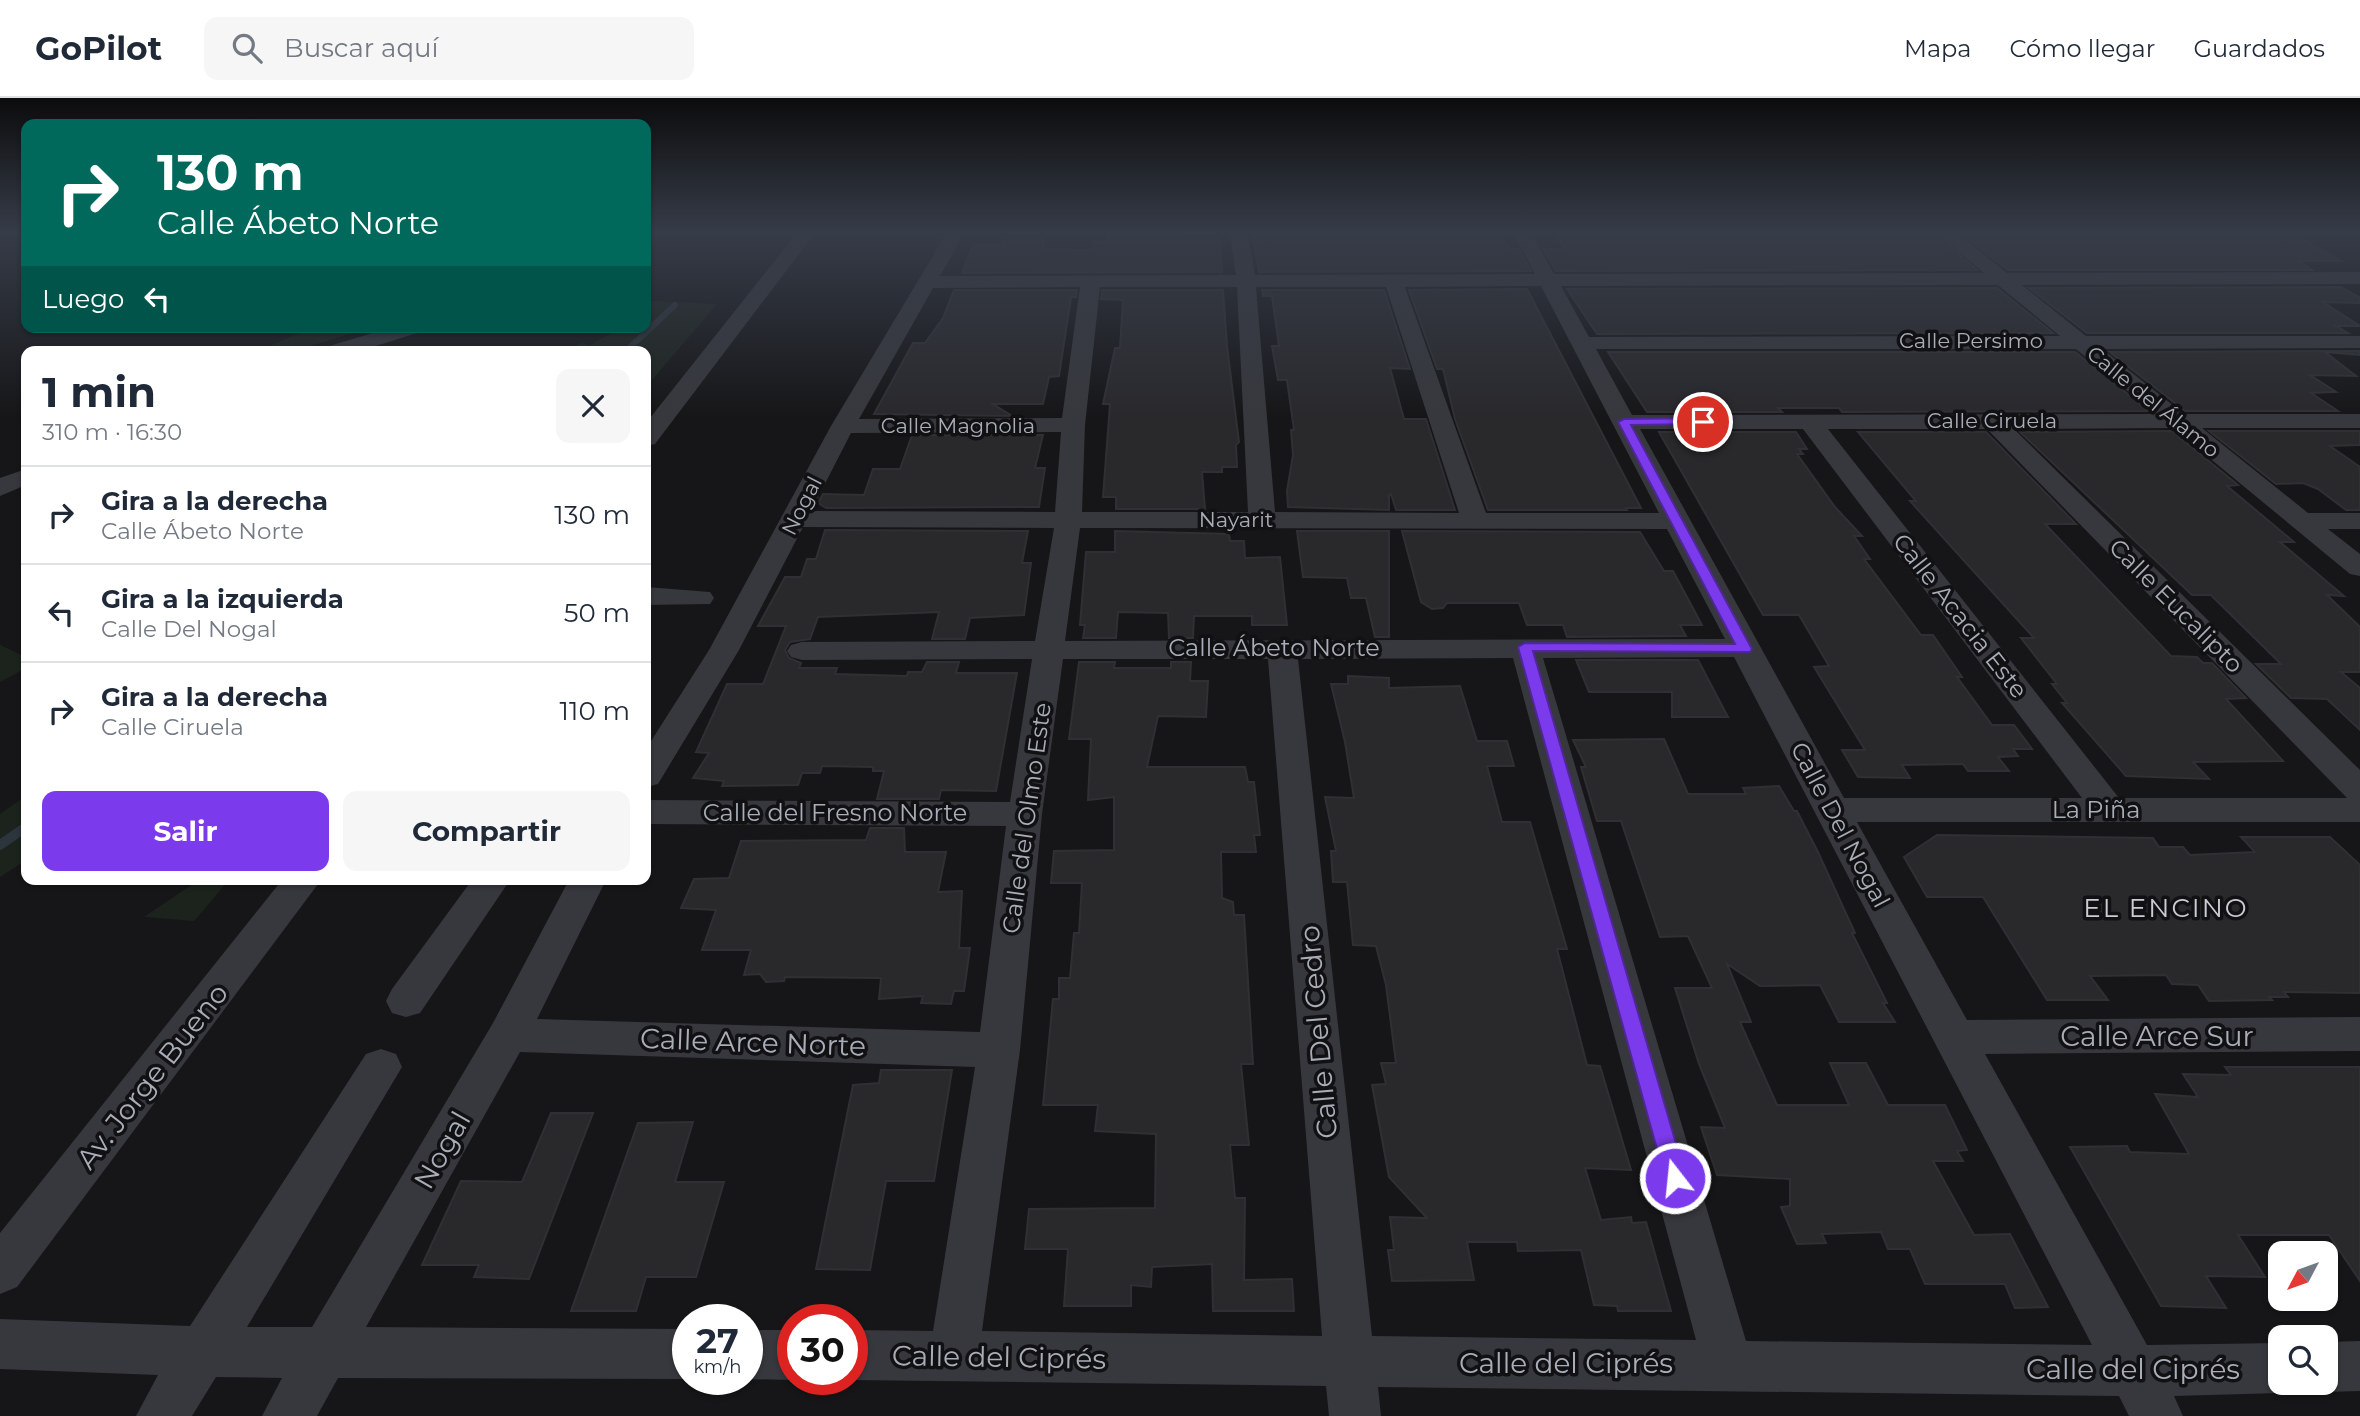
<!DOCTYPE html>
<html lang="es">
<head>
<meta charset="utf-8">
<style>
	:root { --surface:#fff; --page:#f6f6f7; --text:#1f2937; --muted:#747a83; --line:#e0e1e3; --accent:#7c3aed }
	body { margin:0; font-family:Montserrat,sans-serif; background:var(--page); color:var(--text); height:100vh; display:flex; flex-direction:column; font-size:26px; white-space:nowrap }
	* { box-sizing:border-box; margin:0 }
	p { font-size:23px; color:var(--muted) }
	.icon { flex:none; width:38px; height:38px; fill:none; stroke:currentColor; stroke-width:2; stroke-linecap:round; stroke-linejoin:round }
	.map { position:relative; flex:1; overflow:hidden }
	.panel { position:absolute; left:21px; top:248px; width:630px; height:539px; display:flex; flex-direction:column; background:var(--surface); border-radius:14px; box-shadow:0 2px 5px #0004 }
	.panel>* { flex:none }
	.guide { position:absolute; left:21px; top:21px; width:630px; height:214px; border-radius:14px; box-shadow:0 2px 5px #0004; background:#00695c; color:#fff; overflow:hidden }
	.needle { width:46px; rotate:229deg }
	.fabs { position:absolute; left:2268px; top:1143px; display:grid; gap:14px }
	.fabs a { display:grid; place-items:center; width:70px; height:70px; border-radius:14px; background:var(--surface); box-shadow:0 2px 5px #0004; font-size:35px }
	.speed { position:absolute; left:672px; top:1206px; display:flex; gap:14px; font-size:35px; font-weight:700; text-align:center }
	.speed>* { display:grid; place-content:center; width:91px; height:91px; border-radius:50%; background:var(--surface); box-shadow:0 2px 5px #0004; line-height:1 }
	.speed small { font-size:18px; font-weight:400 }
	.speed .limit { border:10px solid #d22; background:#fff; color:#111 }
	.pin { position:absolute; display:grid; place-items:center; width:60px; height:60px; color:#fff; margin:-30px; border:4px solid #fff; border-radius:50%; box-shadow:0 2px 7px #0007 }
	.me { position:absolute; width:77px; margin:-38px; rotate:344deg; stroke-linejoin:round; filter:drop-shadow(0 0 5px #0008) }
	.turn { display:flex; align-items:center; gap:24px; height:147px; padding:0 21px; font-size:32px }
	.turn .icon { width:91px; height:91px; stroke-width:2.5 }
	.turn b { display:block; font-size:49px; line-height:60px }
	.then { display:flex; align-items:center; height:66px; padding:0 21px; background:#0003; gap:14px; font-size:26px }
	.round { display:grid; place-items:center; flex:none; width:74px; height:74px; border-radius:14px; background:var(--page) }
	.head { display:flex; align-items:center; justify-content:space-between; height:119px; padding:0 21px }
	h1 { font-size:42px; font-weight:700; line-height:52px }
	.primary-button { display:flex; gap:14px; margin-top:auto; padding:14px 21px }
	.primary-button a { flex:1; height:80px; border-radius:14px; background:var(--accent); color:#fff; font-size:28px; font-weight:700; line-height:80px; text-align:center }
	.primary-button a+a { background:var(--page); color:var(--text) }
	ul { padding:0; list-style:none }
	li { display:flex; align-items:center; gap:21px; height:98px; padding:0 21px; border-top:2px solid var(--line) }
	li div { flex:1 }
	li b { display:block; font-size:26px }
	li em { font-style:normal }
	header { display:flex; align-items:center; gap:42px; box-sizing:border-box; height:98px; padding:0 35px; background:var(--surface); border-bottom:2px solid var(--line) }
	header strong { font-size:33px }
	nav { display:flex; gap:38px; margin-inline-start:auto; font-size:24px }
	.search { width:490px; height:63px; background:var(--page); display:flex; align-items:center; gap:18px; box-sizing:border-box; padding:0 24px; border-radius:14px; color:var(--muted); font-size:26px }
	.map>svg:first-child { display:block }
	.green { fill:#1c231d }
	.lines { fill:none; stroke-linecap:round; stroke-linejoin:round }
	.stream-far1 { stroke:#2c353c; stroke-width:6 }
	.stream { stroke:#2c353c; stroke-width:10 }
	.building { fill:#29292c; stroke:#303034; stroke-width:2 }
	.minor { fill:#37383d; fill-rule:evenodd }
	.route { fill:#7c3aed; stroke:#51269a; stroke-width:2 }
	.labels { text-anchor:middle; stroke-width:7; stroke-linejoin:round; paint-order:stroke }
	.far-street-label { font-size:21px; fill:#a8adb8; stroke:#111113 }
	.street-label { font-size:24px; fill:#a8adb8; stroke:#111113 }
	.neighbourhood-label { font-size:26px; letter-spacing:2px; fill:#c9ccd4; stroke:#111113 }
	.near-street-label { font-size:28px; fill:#a8adb8; stroke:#111113 }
</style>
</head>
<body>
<header>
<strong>GoPilot</strong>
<div class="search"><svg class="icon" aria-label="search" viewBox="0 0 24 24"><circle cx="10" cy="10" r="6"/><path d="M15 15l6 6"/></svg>Buscar aquí</div>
<nav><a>Mapa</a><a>Cómo llegar</a><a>Guardados</a></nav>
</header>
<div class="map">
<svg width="2360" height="1318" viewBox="0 0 2360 1318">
	<rect width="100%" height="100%" fill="#161618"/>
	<g class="green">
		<polygon points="652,203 717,206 646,289 646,254 563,254 581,245 590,247 622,229 646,229 646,209"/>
		<polygon points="313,229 371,229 292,254 265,250"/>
		<polygon points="0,547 26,559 26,570 0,584"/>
		<polygon points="26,698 26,762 0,779 0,716"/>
		<polygon points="199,782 229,782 194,823 144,819"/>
	</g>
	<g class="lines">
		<polyline class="stream-far1" points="625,254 675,207"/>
		<polyline class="stream" points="0,747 26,729"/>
	</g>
	<g class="building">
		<polygon points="1108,136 1179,136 1179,141 1219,140 1222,174 962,175 973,147 1002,147 1005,140 1044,140 1043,151 1093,152 1094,144 1107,144"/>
		<polygon points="1256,136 1501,136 1509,151 1519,151 1531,173 1259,174 1253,140 1256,140"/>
		<polygon points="1556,136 1936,136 1977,172 1556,173 1543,151 1564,151"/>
		<polygon points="1962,136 2296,137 2341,163 2299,163 2312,172 2008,172"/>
		<polygon points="2341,189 2360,200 2360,205 2323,204 2360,228 2336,228 2348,235 2087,235 2029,190"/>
		<polygon points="1997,190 2053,235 1597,236 1567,191"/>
		<polygon points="1527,191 1604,339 1641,410 1626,410 1627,412 1488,412 1455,321 1443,271 1437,271 1409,192"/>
		<polygon points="954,192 1077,192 1076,199 1071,199 1059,278 1049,279 1043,306 993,306 1012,318 874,316 913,245 925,245 943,220"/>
		<polygon points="1102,192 1223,192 1227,248 1239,344 1236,347 1237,369 1222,369 1222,374 1202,374 1205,411 1116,411 1116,399 1103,399 1110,306 1103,306 1115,250 1120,250 1123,202 1101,201"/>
		<polygon points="1262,192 1384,192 1410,271 1390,270 1404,321 1426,321 1455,412 1396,412 1391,396 1389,397 1389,412 1288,409 1287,393 1293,357 1291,332 1294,332 1287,282 1278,282 1272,248 1279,248 1272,198 1263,198"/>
		<polygon points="2360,253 2360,257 2325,254 2356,278 2310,277 2336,294 2311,295 2338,313 2185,313 2110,254"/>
		<polygon points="1608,254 2075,254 2149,313 1842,314 1839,310 1778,310 1782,314 1647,314"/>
		<polygon points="2172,333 2238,387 2227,388 2294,444 2280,444 2344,498 2327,497 2360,529 2360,574 2341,574 2360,590 2360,632 2327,601 2291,600 2256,566 2281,566 2220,506 2211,497 2192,497 2020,334"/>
		<polygon points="2209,333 2360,333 2360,347 2330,348 2360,369 2360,412 2346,412 2318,391 2303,385 2276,386"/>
		<polygon points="1659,334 1796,334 1807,351 1799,351 1803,356 1797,356 1835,409 1862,438 1854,438 1870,461 1864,461 1921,537 1933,537 1962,579 1957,579 1992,627 2014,627 2032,651 2013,651 2018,658 1998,659 2009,673 1968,673 1963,666 1902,667 1910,680 1858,679 1842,652 1865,652 1814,569 1829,568 1799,517 1763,517"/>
		<polygon points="1858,334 1986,334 2076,426 2045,426 2171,558 2197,559 2203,565 2212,565 2246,600 2226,601 2283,663 2193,664 2209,681 2126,678 2062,605 2067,605 2052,586 2057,586 2021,540 2034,540 1910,403 1916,403"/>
		<polygon points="912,337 1043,337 1035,370 1045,370 1039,409 826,410 818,405 823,396 864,397 873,371 900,371"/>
		<polygon points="825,432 1028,433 1022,465 1031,465 1024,517 970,520 965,541 932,541 939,514 818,519 810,541 790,544 785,552 789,560 801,565 799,570 837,570 835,576 907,578 908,574 922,574 927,564 959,564 956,575 1017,575 996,693 941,692 939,701 877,701 884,673 873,673 873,669 822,668 820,675 802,675 798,687 722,688 724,683 693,680 709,655 696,654 727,586 763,586 786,528 758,528 785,479 801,479 807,461 816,461"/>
		<polygon points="1115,433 1229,436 1230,443 1244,443 1245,460 1280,459 1287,527 1252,527 1252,518 1194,518 1193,540 1169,540 1168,515 1118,514 1116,540 1083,540 1085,527 1080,527 1086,454 1115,454"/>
		<polygon points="1297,433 1389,433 1389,539 1375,539 1366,500 1351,500 1347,480 1303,479"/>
		<polygon points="1402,433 1640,434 1664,473 1673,473 1702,527 1680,527 1686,538 1567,539 1563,527 1527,527 1519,505 1447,505 1443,510 1432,511 1421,504"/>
		<polygon points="1576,562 1698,562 1728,619 1672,619 1672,594 1589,594"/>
		<polygon points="1079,564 1115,564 1114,570 1171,570 1171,564 1191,564 1190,583 1208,583 1206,619 1158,618 1147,669 1245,669 1248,684 1254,684 1260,737 1254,737 1256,754 1221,754 1222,800 1233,804 1234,817 1244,817 1253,966 1241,966 1249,1047 1230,1047 1235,1100 1245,1100 1244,1182 1292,1181 1294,1213 1213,1213 1212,1166 1152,1169 1151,1189 1131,1187 1131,1208 1064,1208 1068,1151 1025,1151 1029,1111 1155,1110 1156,1036 1095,1033 1098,1007 1043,1007 1053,901 1059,901 1059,880 1070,880 1074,835 1079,835 1082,785 1051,785 1054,753 1114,752 1114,699 1088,702 1091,641 1069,641"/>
		<polygon points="1348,578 1389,580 1389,590 1460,588 1477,643 1507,643 1514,668 1487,668 1502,724 1530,724 1567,851 1557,851 1587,967 1600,968 1631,1072 1585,1070 1601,1122 1631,1119 1632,1125 1646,1124 1671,1213 1618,1213 1617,1208 1594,1207 1581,1152 1518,1153 1517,1144 1467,1144 1474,1182 1392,1183 1388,1152 1394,1152 1390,1119 1427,1120 1389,1079 1372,987 1386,986 1381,965 1396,965 1386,887 1376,848 1353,847 1347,784 1333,784 1331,753 1336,753 1325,699 1354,700 1345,644 1331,586 1348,586"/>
		<polygon points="1664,641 1688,696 1746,696 1743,690 1779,688 1794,713 1797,713 1818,754 1855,835 1852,835 1887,905 1883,905 1895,924 1839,924 1820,887 1760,888 1727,866 1751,924 1740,924 1777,1007 1849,1007 1830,965 1866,965 1888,1007 1945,1007 1967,1052 1957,1053 1963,1063 1933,1063 1974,1137 2010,1136 2048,1209 2015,1210 2005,1186 1925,1186 1910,1151 1888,1151 1881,1134 1822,1136 1826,1145 1797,1146 1781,1109 1790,1108 1790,1081 1717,1077 1701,1029 1725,1030 1699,966 1675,890 1712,890 1688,838 1660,839 1621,723 1597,723 1581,669 1586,669 1573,642"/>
		<polygon points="870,730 904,730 905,754 946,754 938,794 962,793 959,850 970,850 964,893 954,893 951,906 921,905 923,898 879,901 881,880 785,879 784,883 766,884 760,876 744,877 751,852 702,852 716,812 681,810 694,781 729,780 741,743 866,742"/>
		<polygon points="1937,737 2153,740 2159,749 2183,749 2190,757 2255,754 2241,739 2330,739 2360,767 2360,895 2284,894 2288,899 2269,899 2272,902 2209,903 2198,887 2172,886 2166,877 2090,878 2108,902 2047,902 1983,799 1927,799 1904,759"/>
		<polygon points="2225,969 2360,969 2360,1183 2329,1137 2238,1137 2265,1179 2206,1178 2226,1210 2161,1208 2070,1049 2127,1048 2130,1054 2189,1056 2155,996 2198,999 2183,976 2231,977"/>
		<polygon points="881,972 952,972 934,1083 886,1083 870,1172 816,1171 853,987 879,985"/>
		<polygon points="551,1015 593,1015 529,1181 474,1179 479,1167 422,1167 461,1083 522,1084"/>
		<polygon points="693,1024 675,1084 724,1084 696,1179 646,1179 636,1213 571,1213 638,1025"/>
	</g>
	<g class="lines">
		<g class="minor">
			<polygon points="796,136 814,136 655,346 646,348 646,325"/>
			<path d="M946,136H964L940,178L1236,177L1230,136H1248L1255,177L1535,176L1514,136H1532L1554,176L1984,175L1938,136H1958L2007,175L2360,174V186L2022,187L2086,238H2360V250L2102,251L2184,316H2360V330H2202L2308,415H2360V431H2328L2360,456V478L2350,476L2173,330L2014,331L2360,672V724H1857L1967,922L2360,919V953L1985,956L2147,1247L2280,1245V1284H2299L2298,1288L2280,1295L2174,1298L2183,1318H2129L2119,1298L1378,1289L1381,1318H1329L1326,1288L852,1282L849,1281H852V1232L933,1233L975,969L520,954L366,1229L688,1231L689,1281L338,1280L317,1318H262L282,1280L216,1279L192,1318H136L158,1277L0,1271V1221L190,1228L366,956L381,951L396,956L402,969L247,1229H312L493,925L569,782H606L537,921L980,934L1006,728L646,726V702L1010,704L1032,561L802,562L791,559L787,553L791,547L802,544L1035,543L1054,430L803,429L739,552L658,686L646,689V651L709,552L831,328ZM1998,187L2060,238L1589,239L1561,188ZM1541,188L1659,415H1486L1405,189ZM1080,189L1062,320L859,321L933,190ZM1100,189H1237L1248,414H1082L1085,327ZM1256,189H1386L1459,415L1275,414ZM1596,251H2076L2156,316L1632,317ZM1640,331H1803L2082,700H1844ZM1828,331H1987L2347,700H2119ZM1061,334L1055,414L811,413L851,335ZM1080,430L1667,431L1725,541L1065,543ZM1734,559L2092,1247L1746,1243L1543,560ZM1513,560L1696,1242L1372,1238L1298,561ZM1063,561H1268L1322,1238L982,1233L1020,952L1042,716Z"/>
			<polygon points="393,229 426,229 423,233 357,254 323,254 326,249"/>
			<polygon points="26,371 26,387 0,398 0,380"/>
			<polygon points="646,489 710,494 714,500 710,506 646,507"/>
			<polygon points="282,782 321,782 17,1189 0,1196 0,1135"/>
			<polygon points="472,782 510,782 420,915 406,919 392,915 386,903 392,891"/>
			<polygon points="747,1232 793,1232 793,1281 796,1281 793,1282 744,1281 747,1281"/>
			<polygon points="2360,1243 2360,1293 2326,1294 2308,1287 2307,1284 2326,1284 2326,1244"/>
		</g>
	</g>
	<linearGradient id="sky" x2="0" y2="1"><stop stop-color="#0c0c0d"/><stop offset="0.42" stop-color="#363c48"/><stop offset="1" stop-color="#363c48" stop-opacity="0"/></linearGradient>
	<rect width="2360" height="320" fill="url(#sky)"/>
	<polygon class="route" points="1703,320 1709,324 1707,326 1631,327 1752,551 1750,554 1533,553 1686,1080 1683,1087 1675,1090 1668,1087 1665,1080 1518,549 1525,545 1735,546 1618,324 1624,321"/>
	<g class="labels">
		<g class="far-street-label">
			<text x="1971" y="250">Calle Persimo</text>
			<text transform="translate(2153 304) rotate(39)" y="7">Calle del Álamo</text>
			<text x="1992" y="330">Calle Ciruela</text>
			<text x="958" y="335">Calle Magnolia</text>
			<text transform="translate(802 408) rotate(-63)" y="7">Nogal</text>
			<text x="1236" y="429">Nayarit</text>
		</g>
		<g class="street-label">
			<text transform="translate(2176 508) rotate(45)" y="8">Calle Eucalipto</text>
			<text transform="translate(1960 518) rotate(52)" y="8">Calle Acacia Este</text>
			<text x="1274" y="558">Calle Ábeto Norte</text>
			<text x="2096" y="720">La Piña</text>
			<text x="835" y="723">Calle del Fresno Norte</text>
			<text transform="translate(1027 720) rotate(-82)" y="8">Calle del Olmo Este</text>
			<text transform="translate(1840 727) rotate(62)" y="8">Calle Del Nogal</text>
		</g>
		<g class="neighbourhood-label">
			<text x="2166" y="819">EL ENCINO</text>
		</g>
		<g class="near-street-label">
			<text transform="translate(1318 934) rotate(-95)" y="10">Calle Del Cedro</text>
			<text x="2157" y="948">Calle Arce Sur</text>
			<text transform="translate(753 944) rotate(2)" y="10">Calle Arce Norte</text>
			<text transform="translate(152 978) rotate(-52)" y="10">Av. Jorge Bueno</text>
			<text transform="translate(442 1052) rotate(-60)" y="10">Nogal</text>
			<text transform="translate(999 1259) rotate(1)" y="10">Calle del Ciprés</text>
			<text x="1566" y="1275">Calle del Ciprés</text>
			<text x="2133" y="1281">Calle del Ciprés</text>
		</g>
	</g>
</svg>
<div class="fabs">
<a><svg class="needle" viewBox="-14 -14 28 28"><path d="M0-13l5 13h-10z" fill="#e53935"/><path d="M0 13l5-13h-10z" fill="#747a83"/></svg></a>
<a><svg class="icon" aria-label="search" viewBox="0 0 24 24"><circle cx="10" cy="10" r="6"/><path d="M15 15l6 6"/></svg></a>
</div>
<div class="speed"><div>27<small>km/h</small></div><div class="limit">30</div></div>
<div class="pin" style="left:1703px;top:324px;background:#d93025"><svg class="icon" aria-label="arrive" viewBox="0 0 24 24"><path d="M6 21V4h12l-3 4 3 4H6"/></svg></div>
<svg class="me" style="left:1675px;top:1080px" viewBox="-20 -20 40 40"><circle r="17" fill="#7c3aed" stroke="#fff" stroke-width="3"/><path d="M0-11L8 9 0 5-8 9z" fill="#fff"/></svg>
<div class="guide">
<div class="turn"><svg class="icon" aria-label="right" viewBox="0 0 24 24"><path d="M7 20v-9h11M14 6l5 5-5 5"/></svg><div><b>130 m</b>Calle Ábeto Norte</div></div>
<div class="then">Luego<svg class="icon" aria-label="left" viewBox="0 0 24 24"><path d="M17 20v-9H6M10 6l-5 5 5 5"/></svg></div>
</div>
<section class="panel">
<div class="head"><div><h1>1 min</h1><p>310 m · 16:30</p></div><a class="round"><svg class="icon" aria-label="close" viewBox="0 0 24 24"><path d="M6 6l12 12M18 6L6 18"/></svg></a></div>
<ul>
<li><svg class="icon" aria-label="right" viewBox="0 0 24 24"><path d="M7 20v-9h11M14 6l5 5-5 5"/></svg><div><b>Gira a la derecha</b><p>Calle Ábeto Norte</p></div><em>130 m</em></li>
<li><svg class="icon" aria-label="left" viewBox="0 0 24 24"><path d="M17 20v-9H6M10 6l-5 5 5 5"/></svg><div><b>Gira a la izquierda</b><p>Calle Del Nogal</p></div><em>50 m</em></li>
<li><svg class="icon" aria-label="right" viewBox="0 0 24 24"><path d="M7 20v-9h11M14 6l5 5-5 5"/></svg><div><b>Gira a la derecha</b><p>Calle Ciruela</p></div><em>110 m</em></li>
</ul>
<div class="primary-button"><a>Salir</a><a>Compartir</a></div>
</section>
</div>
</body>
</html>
